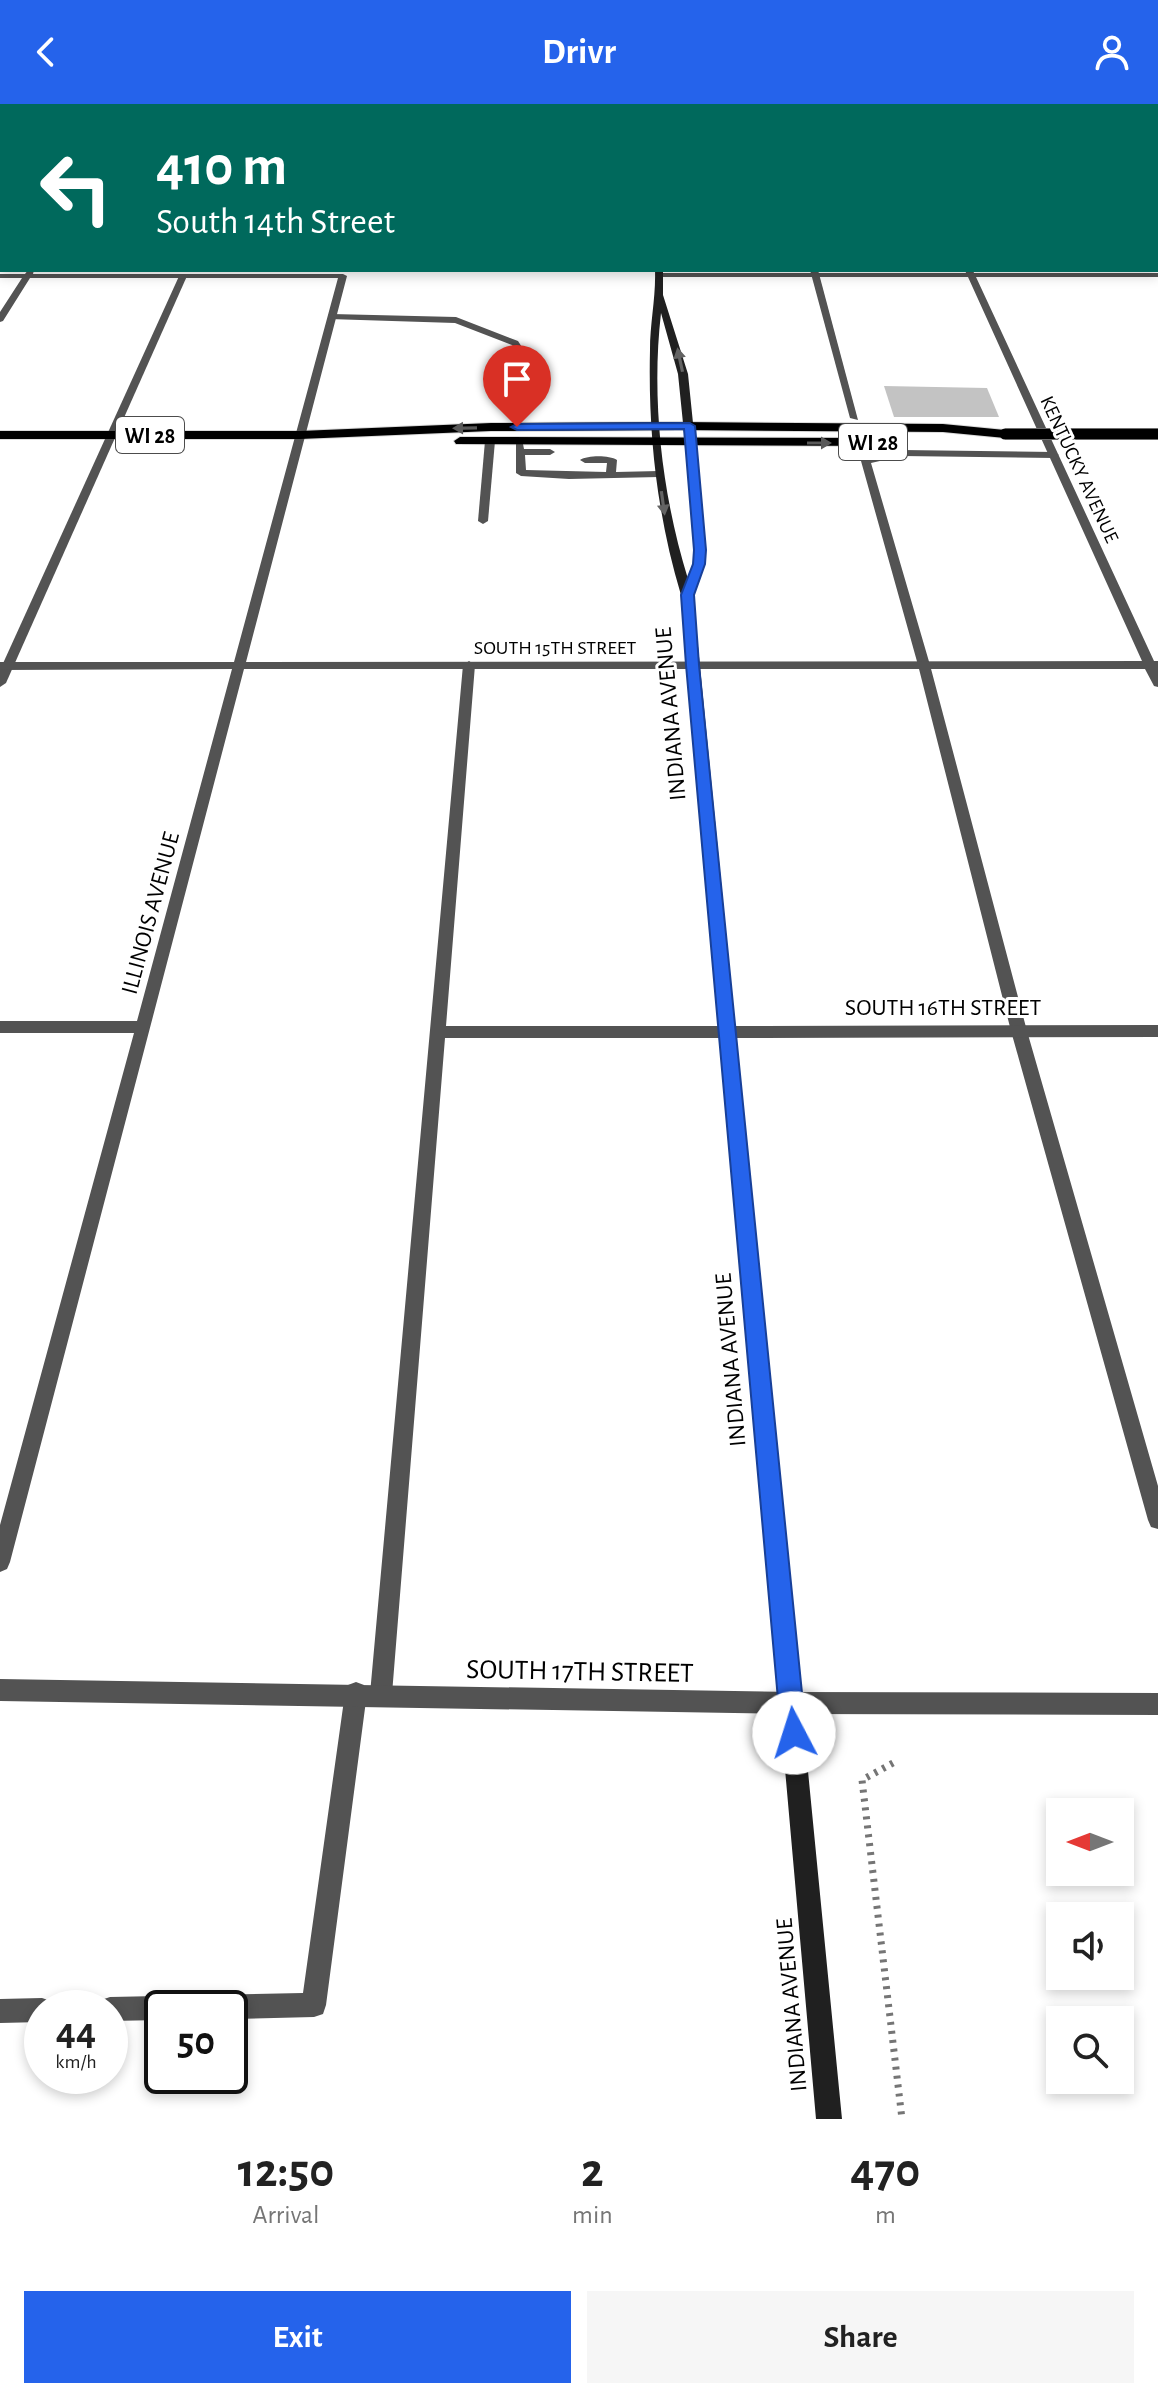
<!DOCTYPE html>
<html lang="en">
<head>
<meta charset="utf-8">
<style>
	:root { --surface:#fff; --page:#f6f6f6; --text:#222; --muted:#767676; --accent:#2563eb }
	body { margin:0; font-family:"Alegreya Sans",sans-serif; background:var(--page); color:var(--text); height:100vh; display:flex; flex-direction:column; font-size:30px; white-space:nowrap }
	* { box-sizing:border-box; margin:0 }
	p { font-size:26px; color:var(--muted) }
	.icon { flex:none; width:44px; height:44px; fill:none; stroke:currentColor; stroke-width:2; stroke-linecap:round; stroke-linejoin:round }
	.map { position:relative; height:2015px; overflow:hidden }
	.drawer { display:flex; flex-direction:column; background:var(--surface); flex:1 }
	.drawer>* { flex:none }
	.guide { position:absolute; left:0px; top:0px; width:1158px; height:168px; box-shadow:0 4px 12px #0003; background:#00695c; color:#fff; overflow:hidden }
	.needle { width:52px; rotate:270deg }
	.tools { position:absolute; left:1046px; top:1694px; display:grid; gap:16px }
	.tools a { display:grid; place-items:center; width:88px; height:88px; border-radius:0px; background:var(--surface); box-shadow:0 4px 12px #0003; font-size:40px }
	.speed { position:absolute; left:24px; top:1886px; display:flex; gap:16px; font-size:40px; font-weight:700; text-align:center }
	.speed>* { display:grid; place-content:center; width:104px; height:104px; border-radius:50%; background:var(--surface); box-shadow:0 4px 12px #0003; line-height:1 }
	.speed small { font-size:20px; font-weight:400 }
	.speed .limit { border:4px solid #111; border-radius:12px; background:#fff; color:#111 }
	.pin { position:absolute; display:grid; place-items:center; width:68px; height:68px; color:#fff; margin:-82px -34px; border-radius:50% 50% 50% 0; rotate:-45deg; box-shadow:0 0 8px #0007 }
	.pin .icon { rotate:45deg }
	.me { position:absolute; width:88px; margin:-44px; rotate:355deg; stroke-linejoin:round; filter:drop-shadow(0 0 6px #0008) }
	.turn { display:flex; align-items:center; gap:28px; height:168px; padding:0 24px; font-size:36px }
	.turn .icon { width:104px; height:104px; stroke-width:2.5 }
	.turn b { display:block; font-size:56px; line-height:68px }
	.eta { display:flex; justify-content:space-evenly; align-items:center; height:136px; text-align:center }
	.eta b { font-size:48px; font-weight:600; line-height:56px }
	.primary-button { display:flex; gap:16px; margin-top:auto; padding:16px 24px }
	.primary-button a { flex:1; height:92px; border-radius:0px; background:var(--accent); color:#fff; font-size:32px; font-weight:600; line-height:92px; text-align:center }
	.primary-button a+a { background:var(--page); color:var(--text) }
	header { display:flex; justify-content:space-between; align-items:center; height:104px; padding:0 24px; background:var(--accent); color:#fff; font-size:36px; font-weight:600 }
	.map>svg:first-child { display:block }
	.building { fill:#c3c3c3 }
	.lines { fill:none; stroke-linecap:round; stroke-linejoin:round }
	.primary-casing { stroke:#dbdbdb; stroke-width:2 }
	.path { stroke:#757575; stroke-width:7; stroke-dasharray:3 6; stroke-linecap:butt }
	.lane { fill:#535353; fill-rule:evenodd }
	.street { fill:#535353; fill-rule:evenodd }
	.secondary { fill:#202020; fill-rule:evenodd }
	.primary { fill:#000; fill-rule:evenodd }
	.primary-bridge-casing { stroke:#dbdbdb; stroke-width:12; stroke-linecap:butt }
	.primary-bridge { stroke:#000; stroke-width:11 }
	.oneway { fill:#636363 }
	.oneway2 { fill:#595959 }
	.route { fill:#2563eb; stroke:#184099; stroke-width:2 }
	.labels { text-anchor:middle; stroke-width:6; stroke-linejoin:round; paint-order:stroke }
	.far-street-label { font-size:20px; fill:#000; stroke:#fff }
	.shield { fill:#fff; stroke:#4c4c4c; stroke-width:2 }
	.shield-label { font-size:22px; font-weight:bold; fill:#000 }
	.street-label { font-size:24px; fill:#000; stroke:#fff }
	.near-street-label { font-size:28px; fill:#000; stroke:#fff }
</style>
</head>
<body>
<header><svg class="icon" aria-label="back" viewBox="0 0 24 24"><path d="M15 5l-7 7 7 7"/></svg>Drivr<svg class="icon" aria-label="person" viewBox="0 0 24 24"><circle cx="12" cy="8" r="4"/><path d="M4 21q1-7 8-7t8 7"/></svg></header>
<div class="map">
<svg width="1158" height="2015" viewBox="0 0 1158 2015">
	<rect width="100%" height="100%" fill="#fff"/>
	<polygon class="building" points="884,282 987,284 999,313 894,313"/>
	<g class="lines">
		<defs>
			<g id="primary">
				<polygon points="679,318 943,320 1005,326 1011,330 1005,334 943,328 679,326 491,327 300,335 0,335 0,327 300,327 491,319"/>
				<polygon points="460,333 888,334 894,338 888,342 456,340 454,337"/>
			</g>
		</defs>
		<use href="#primary" class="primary-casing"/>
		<polyline class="path" points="893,1659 862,1676 902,2015"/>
		<g class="lane">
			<rect x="765" y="0" width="6" height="2"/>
			<polygon points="1016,0 1022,0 1023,2 1017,2"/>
			<polygon points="810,166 818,166 858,316 850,314"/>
			<polygon points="180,170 187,172 6,579 0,583 0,566"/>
			<polygon points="332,210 456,213 518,237 527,251 526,306 521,309 516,306 519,251 512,241 455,219 329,215 329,211"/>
			<polygon points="490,334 495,337 488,417 483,420 478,417 485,337"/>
			<path d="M516,335H522L524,345H550L555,348L550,351H525L526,366L606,368L607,359H585L580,356C588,351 609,351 617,356L616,368L659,367L664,370L659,373L569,375L521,372L516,369Z"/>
			<polygon points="902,346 1054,348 1059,351 1054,354 902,352 871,359 930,561 1027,927 1158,1382 1158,1425 1151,1423 1148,1416 1011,927 918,561 861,357"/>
			<polygon points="469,557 475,561 446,922 728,922 736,928 728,934 445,934 392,1590 389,1598 381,1601 373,1598 370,1590 463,561"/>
			<polygon points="356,1578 364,1581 367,1589 326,1901 323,1910 314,1913 230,1915 230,1904 162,1904 162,1916 110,1917 110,1904 98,1904 101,1896 110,1893 303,1889 345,1589 348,1581"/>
			<polygon points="42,1894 51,1897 53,1904 42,1904 42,1918 0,1919 0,1895"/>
		</g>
		<g class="street">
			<polygon points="890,0 896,0 897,2 891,2"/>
			<polygon points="1141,0 1148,0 1149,2 1142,2"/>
			<polygon points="1156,13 1158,14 1158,19 1156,18"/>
			<rect x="0" y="39" width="2" height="4"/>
			<rect x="1156" y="54" width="2" height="4"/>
			<polygon points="28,166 34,166 33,170 343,170 347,172 246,558 1142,557 968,173 659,173 655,171 659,169 966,169 965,166 973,166 974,169 1158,169 1158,173 976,173 1154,557 1158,557 1158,583 1154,582 1145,565 244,565 10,1458 7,1465 0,1468 0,1421 134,929 0,929 0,917 137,917 232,565 0,566 0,558 234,558 338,174 30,174 3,217 0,218 0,208 22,174 0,174 0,170 25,170"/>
			<polygon points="1158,921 1158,933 728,934 720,928 728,922"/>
			<polygon points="0,1575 791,1588 1158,1589 1158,1611 791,1610 0,1597"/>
		</g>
		<g class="secondary">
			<rect x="642" y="0" width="6" height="2"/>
			<path d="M655,166H663V191L688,270L704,427V460L693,491L842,2015H816L681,491C657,411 648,330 650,246C650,219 656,193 655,166ZM661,209L678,270L694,427V460L688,475C662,391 651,296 661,209Z"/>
		</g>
		<use href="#primary" class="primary"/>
		<defs>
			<polyline id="primary-bridge" points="1005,330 1158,330"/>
		</defs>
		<use href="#primary-bridge" class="primary-bridge-casing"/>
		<use href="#primary-bridge" class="primary-bridge"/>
	</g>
	<defs><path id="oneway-solid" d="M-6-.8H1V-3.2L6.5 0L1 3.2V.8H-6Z" transform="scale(2)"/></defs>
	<g class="oneway">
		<use href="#oneway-solid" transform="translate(680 256) rotate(-102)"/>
		<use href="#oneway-solid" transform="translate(663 399) rotate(82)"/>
	</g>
	<g class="oneway2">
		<use href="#oneway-solid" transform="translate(465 324) rotate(179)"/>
		<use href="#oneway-solid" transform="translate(819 339)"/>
	</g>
	<polygon class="route" points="690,319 695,322 706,446 705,460 694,491 699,561 806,1629 802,1637 794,1641 785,1637 781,1629 686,561 681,491 693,460 694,446 684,325 517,326 511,323 517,320"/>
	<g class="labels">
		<g class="far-street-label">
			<text transform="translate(1080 365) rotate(65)" y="7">KENTUCKY AVENUE</text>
			<text x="555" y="550">SOUTH 15TH STREET</text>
		</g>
		<g class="shield">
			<rect x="116" y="313" width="68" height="36" rx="6"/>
			<rect x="839" y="320" width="68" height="36" rx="6"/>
		</g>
		<g class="shield-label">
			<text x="150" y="339">WI 28</text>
			<text x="873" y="346">WI 28</text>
		</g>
		<g class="street-label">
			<text transform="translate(670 610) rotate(-95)" y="8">INDIANA AVENUE</text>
			<text transform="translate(150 809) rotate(-75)" y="8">ILLINOIS AVENUE</text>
			<text x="943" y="911">SOUTH 16TH STREET</text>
			<text transform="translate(730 1256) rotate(-95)" y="8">INDIANA AVENUE</text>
			<text transform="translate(791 1901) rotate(-95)" y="8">INDIANA AVENUE</text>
		</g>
		<g class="near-street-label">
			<text transform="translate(580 1566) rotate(1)" y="10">SOUTH 17TH STREET</text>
		</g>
	</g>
</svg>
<div class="tools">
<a><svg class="needle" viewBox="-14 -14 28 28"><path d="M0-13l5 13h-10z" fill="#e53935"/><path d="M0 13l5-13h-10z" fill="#767676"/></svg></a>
<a><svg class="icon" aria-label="sound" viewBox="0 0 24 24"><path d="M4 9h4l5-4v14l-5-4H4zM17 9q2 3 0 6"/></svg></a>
<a><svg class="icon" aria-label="search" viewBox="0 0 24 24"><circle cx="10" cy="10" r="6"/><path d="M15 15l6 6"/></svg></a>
</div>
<div class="speed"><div>44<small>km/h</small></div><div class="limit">50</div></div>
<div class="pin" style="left:517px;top:323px;background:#d93025"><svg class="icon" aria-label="arrive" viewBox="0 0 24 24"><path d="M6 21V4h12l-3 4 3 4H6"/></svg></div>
<svg class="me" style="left:794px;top:1629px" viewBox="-20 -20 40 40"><circle r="19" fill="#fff"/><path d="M0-13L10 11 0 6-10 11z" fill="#2563eb"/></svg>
<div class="guide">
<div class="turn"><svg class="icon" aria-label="left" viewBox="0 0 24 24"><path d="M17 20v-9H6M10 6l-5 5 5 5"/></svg><div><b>410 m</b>South 14th Street</div></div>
</div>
</div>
<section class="drawer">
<div class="eta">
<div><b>12:50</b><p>Arrival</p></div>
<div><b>2</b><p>min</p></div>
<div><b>470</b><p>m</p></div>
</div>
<div class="primary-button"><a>Exit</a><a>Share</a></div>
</section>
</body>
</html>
